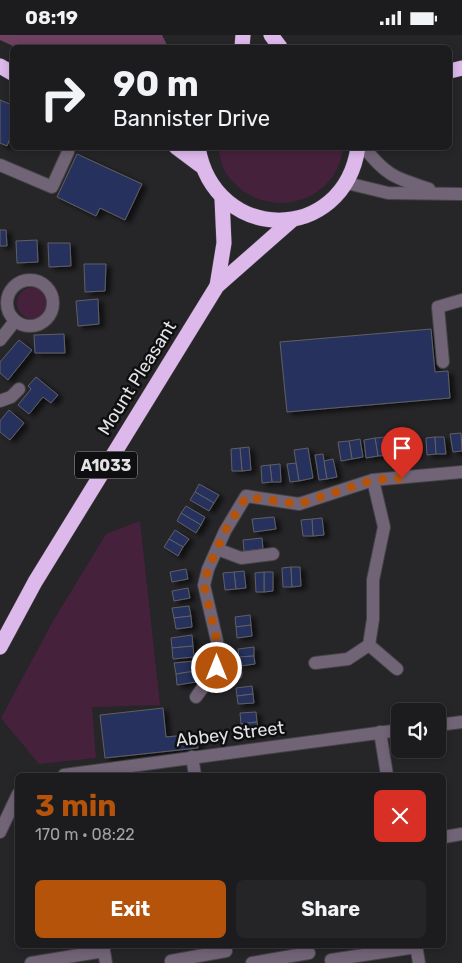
<!DOCTYPE html>
<html lang="en">
<head>
<meta charset="utf-8">
<style>
	:root { --surface:#1c1c1e; --page:#252527; --text:#f1f3f6; --muted:#a0a1a4; --line:#3a3a3c; --accent:#b45309 }
	body { margin:0; font-family:Rubik,sans-serif; background:var(--page); color:var(--text); height:100vh; display:flex; flex-direction:column; font-size:19px; white-space:nowrap }
	* { box-sizing:border-box; margin:0 }
	p { font-size:16px; color:var(--muted) }
	.icon { flex:none; width:28px; height:28px; fill:none; stroke:currentColor; stroke-width:2; stroke-linecap:round; stroke-linejoin:round }
	.map { position:relative; flex:1; overflow:hidden }
	.drawer { position:absolute; left:15px; top:738px; width:431px; height:175px; display:flex; flex-direction:column; background:var(--surface); border-radius:8px; box-shadow:0 2px 8px #0003,0 0 0 1px var(--line) }
	.drawer>* { flex:none }
	.banner { position:absolute; left:10px; top:10px; width:442px; height:105px; border-radius:8px; box-shadow:0 2px 8px #0003,0 0 0 1px var(--line); background:#1c1c1e; color:var(--text); overflow:hidden }
	.tools { position:absolute; left:391px; top:668px; display:grid; gap:10px }
	.tools a { display:grid; place-items:center; width:55px; height:55px; border-radius:8px; background:var(--surface); box-shadow:0 2px 8px #0003,0 0 0 1px var(--line); font-size:25px }
	.pin { position:absolute; display:grid; place-items:center; width:42px; height:42px; color:#fff; margin:-51px -21px; border-radius:50% 50% 50% 0; rotate:-45deg; box-shadow:0 0 5px #0007 }
	.pin .icon { rotate:45deg }
	.me { position:absolute; width:55px; margin:-28px; rotate:0deg; stroke-linejoin:round; filter:drop-shadow(0 0 4px #0008) }
	.turn { display:flex; align-items:center; gap:18px; height:105px; padding:0 20px; font-size:22px }
	.turn .icon { width:65px; height:65px; stroke-width:2.5 }
	.turn b { display:block; font-size:35px; line-height:42px }
	.round { display:grid; place-items:center; flex:none; width:52px; height:52px; border-radius:8px; background:var(--page) }
	.overview { display:flex; align-items:center; justify-content:space-between; height:85px; padding:0 20px }
	h1 { font-size:30px; font-weight:700; line-height:38px; color:var(--accent) }
	.cta { display:flex; gap:10px; margin-top:auto; padding:10px 20px }
	.cta a { flex:1; height:58px; border-radius:8px; background:var(--accent); color:#fff; font-size:20px; font-weight:700; line-height:58px; text-align:center }
	.cta a+a { background:var(--page); color:var(--text) }
	.status { display:flex; justify-content:space-between; align-items:center; height:35px; padding:0 25px; background:var(--surface); direction:ltr }
	.status svg { height:14px; fill:currentColor }
	.map>svg:first-child { display:block }
	.green { fill:#46213c }
	.forest { fill:#6e4161 }
	.building { fill:#28315d; stroke:#5f6063; filter:url(#shadow) }
	.lines { fill:none; stroke-linecap:round; stroke-linejoin:round }
	.minor-casing { stroke:#444346; stroke-width:14 }
	.highway-casing { stroke:#444346; stroke-width:16 }
	.minor { stroke:#726477; stroke-width:12 }
	.highway { stroke:#ddb9eb; stroke-width:15 }
	.route { stroke:#b45309; stroke-width:9; stroke-dasharray:0 16.2 }
	.labels { text-anchor:middle; stroke-width:5; stroke-linejoin:round; paint-order:stroke }
	.shield { fill:#0f0e10; stroke:#a3a2a4; stroke-width:1 }
	.shield-label { font-size:16px; font-weight:bold; fill:#e3e2e4 }
	.street-label { font-size:18px; fill:#e3e2e4; stroke:#0f0e10 }
</style>
</head>
<body>
<div class="status"><b>08:19</b><svg viewBox="0 0 49 12"><path d="M0 12V9h3v3zM5 12V6h3v6zM10 12V3h3v9zM15 12V0h3v12zM26 1h20v11H26zM47 4h2v5h-2z"/></svg></div>
<div class="map">
<svg width="462" height="928" viewBox="0 0 462 928">
	<defs>
		<filter id="shadow"><feDropShadow dx="5" dy="3" stdDeviation="2.5" flood-color="#0009"/></filter>
	</defs>
	<rect width="100%" height="100%" fill="#262528"/>
	<g class="green">
		<path d="M218,113V112L343,113C337,168 269,186 233,147C223,138 221,125 218,113Z"/>
		<circle cx="33" cy="268" r="16"/>
		<polygon points="140,486 160,670 92,672 96,723 39,729 1,683 52,588 106,499"/>
	</g>
	<polygon class="forest" points="0,0 162,0 168,12 15,12 0,5"/>
	<g class="building">
		<polygon points="0,65 12,70 12,98 7,111 0,108"/>
		<polygon points="77,119 142,149 125,185 100,173 96,181 57,162"/>
		<polygon points="0,195 6,195 7,211 0,211"/>
		<polygon points="37,205 38,227 17,228 16,206"/>
		<polygon points="48,208 70,208 71,231 49,232"/>
		<polygon points="84,229 106,229 105,256 85,257"/>
		<polygon points="98,264 99,289 78,291 76,266"/>
		<polygon points="431,294 435,337 448,336 450,363 287,377 280,307"/>
		<polygon points="64,299 65,318 35,318 34,300"/>
		<polygon points="19,305 32,315 8,345 0,338 0,327"/>
		<polygon points="36,342 58,360 51,368 43,362 29,379 18,370 31,354 28,351"/>
		<polygon points="9,375 24,388 10,405 0,397 0,386"/>
		<polygon points="461,398 462,416 453,417 450,399"/>
		<polygon points="386,402 389,420 378,421 375,403"/>
		<polygon points="435,402 436,419 427,420 426,403"/>
		<polygon points="435,402 444,402 446,419 436,419"/>
		<polygon points="375,403 378,421 366,423 364,405"/>
		<polygon points="417,403 418,420 409,421 408,404"/>
		<polygon points="360,404 363,422 352,424 349,406"/>
		<polygon points="408,404 409,421 400,422 398,405"/>
		<polygon points="349,406 352,424 341,426 338,407"/>
		<polygon points="249,412 251,435 242,436 240,413"/>
		<polygon points="240,413 242,436 232,436 231,414"/>
		<polygon points="308,413 313,443 299,446 294,415"/>
		<polygon points="323,419 327,444 319,445 315,420"/>
		<polygon points="333,424 337,442 327,444 324,426"/>
		<polygon points="296,428 299,446 290,447 287,429"/>
		<polygon points="280,429 281,447 272,447 270,430"/>
		<polygon points="270,430 272,447 262,448 261,431"/>
		<polygon points="199,449 219,460 214,468 195,457"/>
		<polygon points="195,457 214,468 209,476 190,465"/>
		<polygon points="186,471 205,482 201,490 181,478"/>
		<polygon points="181,478 201,490 196,498 177,486"/>
		<polygon points="274,482 276,494 254,497 252,484"/>
		<polygon points="322,483 324,500 313,501 312,484"/>
		<polygon points="312,484 313,501 303,501 301,485"/>
		<polygon points="175,495 189,504 183,512 169,504"/>
		<polygon points="262,503 263,514 244,516 243,505"/>
		<polygon points="169,504 183,512 178,521 164,512"/>
		<polygon points="291,532 292,552 283,552 282,533"/>
		<polygon points="291,532 300,532 301,551 292,552"/>
		<polygon points="186,534 188,544 172,547 170,537"/>
		<polygon points="244,536 246,553 236,554 234,537"/>
		<polygon points="234,537 236,554 225,555 223,538"/>
		<polygon points="264,537 273,537 273,556 264,557"/>
		<polygon points="264,537 264,557 256,557 255,538"/>
		<polygon points="188,553 190,563 174,566 172,556"/>
		<polygon points="189,571 191,581 174,583 172,573"/>
		<polygon points="250,580 251,590 236,592 235,582"/>
		<polygon points="191,581 192,592 176,594 174,583"/>
		<polygon points="251,590 252,601 237,603 236,592"/>
		<polygon points="192,600 193,611 172,613 171,603"/>
		<polygon points="193,611 194,622 173,624 172,613"/>
		<polygon points="254,612 254,621 239,622 238,614"/>
		<polygon points="254,621 255,629 240,631 239,622"/>
		<polygon points="194,626 195,636 176,639 174,628"/>
		<polygon points="195,636 196,647 177,650 176,639"/>
		<polygon points="252,651 253,659 237,661 236,653"/>
		<polygon points="253,659 254,668 238,669 237,661"/>
		<polygon points="163,673 166,702 196,699 198,713 105,723 100,680"/>
		<polygon points="256,677 257,687 241,689 240,678"/>
		<polygon points="257,687 258,697 242,699 241,689"/>
	</g>
	<g class="lines">
		<defs>
			<g id="minor">
				<path d="M364,112C386,141 396,143 429,154"/>
				<polyline points="0,130 52,152 68,117"/>
				<polyline points="347,148 388,158 462,159"/>
				<circle cx="30" cy="268" r="23"/>
				<polyline points="0,305 15,286"/>
				<polyline points="443,327 438,272 462,265"/>
				<polyline points="0,366 11,362 19,354"/>
				<polyline points="217,514 241,523 273,519"/>
				<polyline points="369,610 397,634"/>
				<polyline points="315,628 348,624 369,610 373,584 373,545 384,492 373,445"/>
				<polyline points="217,633 236,639"/>
				<polyline points="196,662 217,633 220,619 204,550 208,534 225,496 246,461 299,469 373,445 462,437"/>
				<polyline points="438,690 462,687"/>
				<polyline points="380,697 387,740"/>
				<polyline points="192,722 195,740"/>
				<polyline points="64,740 400,695"/>
				<polyline points="0,797 18,759"/>
				<polyline points="444,802 462,799"/>
				<polyline points="103,910 106,928"/>
				<polyline points="416,910 419,928"/>
				<polyline points="331,925 416,912"/>
				<polyline points="171,926 226,916"/>
				<polyline points="31,928 104,916"/>
				<polyline points="252,928 309,918"/>
			</g>
			<g id="highway">
				<polyline points="271,0 280,12"/>
				<polyline points="242,12 243,0"/>
				<polyline points="0,31 12,38"/>
				<polyline points="450,36 462,33"/>
				<polyline points="176,112 200,130"/>
				<path d="M198,112C214,209 344,210 358,112"/>
				<polyline points="217,251 224,208 222,164"/>
				<polyline points="0,612 35,547 217,251 292,185"/>
			</g>
		</defs>
		<use href="#minor" class="minor-casing"/>
		<use href="#highway" class="highway-casing"/>
		<use href="#minor" class="minor"/>
		<use href="#highway" class="highway"/>
	</g>
	<g class="lines">
		<polyline class="route" points="217,633 220,619 204,550 208,534 225,496 246,462 299,469 373,445 402,443"/>
	</g>
	<g class="labels">
		<rect class="shield" x="75" y="416.5" width="62" height="27" rx="4"/>
		<g class="shield-label">
			<text x="106" y="436">A1033</text>
		</g>
		<g class="street-label">
			<text transform="translate(137 343) rotate(-58)" y="6">Mount Pleasant</text>
			<text transform="translate(230 699) rotate(-7)" y="6">Abbey Street</text>
		</g>
	</g>
</svg>
<div class="tools">
<a><svg class="icon" aria-label="sound" viewBox="0 0 24 24"><path d="M4 9h4l5-4v14l-5-4H4zM17 9q2 3 0 6"/></svg></a>
</div>
<div class="pin" style="left:402px;top:443px;background:#d93025"><svg class="icon" aria-label="arrive" viewBox="0 0 24 24"><path d="M6 21V4h12l-3 4 3 4H6"/></svg></div>
<svg class="me" style="left:217px;top:633px" viewBox="-20 -20 40 40"><circle r="17" fill="#b45309" stroke="#fff" stroke-width="3"/><path d="M0-11L8 9 0 5-8 9z" fill="#fff"/></svg>
<div class="banner">
<div class="turn"><svg class="icon" aria-label="right" viewBox="0 0 24 24"><path d="M7 20v-9h11M14 6l5 5-5 5"/></svg><div><b>90 m</b>Bannister Drive</div></div>
</div>
<section class="drawer">
<div class="overview"><div><h1>3 min</h1><p>170 m · 08:22</p></div><a class="round" style="background:#d93025;color:#fff"><svg class="icon" aria-label="close" viewBox="0 0 24 24"><path d="M6 6l12 12M18 6L6 18"/></svg></a></div>
<div class="cta"><a>Exit</a><a>Share</a></div>
</section>
</div>
</body>
</html>
